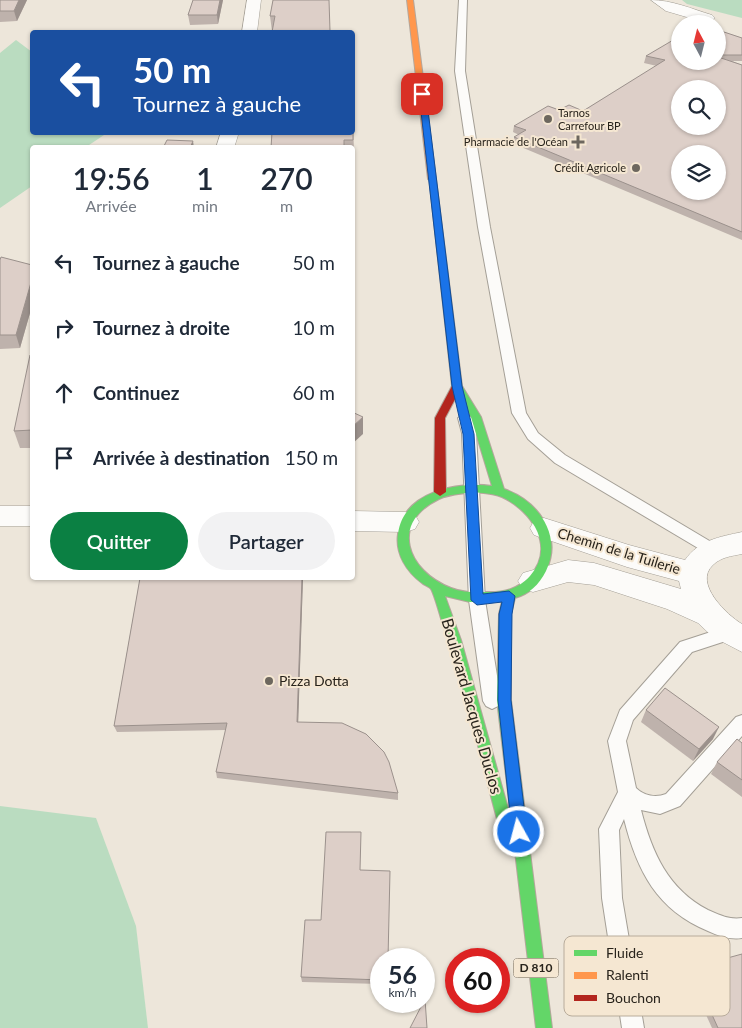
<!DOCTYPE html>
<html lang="fr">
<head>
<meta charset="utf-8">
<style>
	:root { --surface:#fff; --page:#f2f2f3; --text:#1f2937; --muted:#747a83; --accent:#0b8043 }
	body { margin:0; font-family:Lato,sans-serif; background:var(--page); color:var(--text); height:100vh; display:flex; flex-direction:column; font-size:19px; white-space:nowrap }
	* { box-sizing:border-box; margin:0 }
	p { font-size:16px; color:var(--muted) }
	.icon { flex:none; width:28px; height:28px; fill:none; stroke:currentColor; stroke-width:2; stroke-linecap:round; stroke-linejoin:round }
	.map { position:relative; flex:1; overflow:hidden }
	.details { position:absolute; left:30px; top:145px; width:325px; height:435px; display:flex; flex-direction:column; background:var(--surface); border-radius:5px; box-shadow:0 1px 4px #0004 }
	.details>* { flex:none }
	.banner { position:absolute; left:30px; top:30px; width:325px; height:105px; border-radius:5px; box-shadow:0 1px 4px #0004; background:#1a4fa0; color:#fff; overflow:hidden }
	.needle { width:32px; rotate:353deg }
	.tools { position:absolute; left:671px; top:15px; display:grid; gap:10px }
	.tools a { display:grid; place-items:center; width:55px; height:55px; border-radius:50%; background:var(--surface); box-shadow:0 1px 4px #0004; font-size:25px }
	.speed { position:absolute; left:370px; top:948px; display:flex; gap:10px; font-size:25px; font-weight:700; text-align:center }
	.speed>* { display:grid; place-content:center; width:65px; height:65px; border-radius:50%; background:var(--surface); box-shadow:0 1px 4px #0004; line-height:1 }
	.speed small { font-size:12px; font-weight:400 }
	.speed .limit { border:8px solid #d22; background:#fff; color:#111 }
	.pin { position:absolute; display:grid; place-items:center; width:42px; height:42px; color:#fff; margin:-21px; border-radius:10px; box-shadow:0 2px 8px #0006 }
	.me { position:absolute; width:55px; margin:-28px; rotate:353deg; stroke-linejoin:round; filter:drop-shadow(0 0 4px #0008) }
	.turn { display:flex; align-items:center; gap:18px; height:105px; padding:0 20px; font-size:22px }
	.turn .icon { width:65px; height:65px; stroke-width:2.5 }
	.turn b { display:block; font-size:35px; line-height:42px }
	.eta { display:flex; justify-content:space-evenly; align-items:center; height:85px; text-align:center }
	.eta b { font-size:30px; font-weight:600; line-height:35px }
	.primary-button { display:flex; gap:10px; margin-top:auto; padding:10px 20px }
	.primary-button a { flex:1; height:58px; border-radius:30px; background:var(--accent); color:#fff; font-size:20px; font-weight:600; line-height:58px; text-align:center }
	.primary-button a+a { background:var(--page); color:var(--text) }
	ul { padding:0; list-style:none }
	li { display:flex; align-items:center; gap:15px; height:65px; padding:0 20px }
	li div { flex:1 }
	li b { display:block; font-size:19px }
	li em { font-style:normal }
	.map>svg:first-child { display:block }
	.green { fill:#badcc0 }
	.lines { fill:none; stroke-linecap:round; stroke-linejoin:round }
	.lane-casing { stroke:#a49f96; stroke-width:2 }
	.street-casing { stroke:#a49f96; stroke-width:1 }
	.fast-casing { stroke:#b4a79c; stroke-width:2 }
	.slow-casing { stroke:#b4a79c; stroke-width:2 }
	.jam-casing { stroke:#b4a79c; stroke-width:2 }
	.lane { fill:#fcfbf9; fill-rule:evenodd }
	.street { fill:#fcfbf9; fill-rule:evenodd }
	.fast { fill:#63d668; fill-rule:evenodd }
	.slow { fill:#ff974d; fill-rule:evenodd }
	.jam { fill:#b3261e; fill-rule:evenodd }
	.wall { fill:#beb2ac }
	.shaded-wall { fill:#9b918c }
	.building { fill:#ddcfc8; stroke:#9b918c; fill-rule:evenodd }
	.route { fill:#1a73e8; stroke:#114b97 }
	.poi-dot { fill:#6d675e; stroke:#f5e7d2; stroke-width:2 }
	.labels { text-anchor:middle; stroke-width:4; stroke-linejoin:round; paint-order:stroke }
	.far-poi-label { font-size:11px; fill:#28231b; stroke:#f5e7d2; text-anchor:end }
	.shield { fill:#f5e7d2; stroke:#665e52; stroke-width:1 }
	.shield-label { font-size:12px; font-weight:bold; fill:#28231b }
	.street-label { font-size:14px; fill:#28231b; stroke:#f5e7d2 }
	.poi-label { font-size:14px; fill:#28231b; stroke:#f5e7d2; text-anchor:start }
	.near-street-label { font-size:16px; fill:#28231b; stroke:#f5e7d2 }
	.key { fill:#f5e7d2; stroke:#b8ac9b; stroke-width:1 }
	.key-label { font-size:14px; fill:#28231b }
</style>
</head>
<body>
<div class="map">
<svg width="742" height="1028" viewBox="0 0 742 1028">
	<rect width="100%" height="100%" fill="#ede6da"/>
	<g class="green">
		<polygon points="682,0 742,0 742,18 687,4"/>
		<polygon points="16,40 32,52 32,132 107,133 86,147 32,148 32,186 0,208 0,53"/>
		<polygon points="0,806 96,818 136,926 148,1028 0,1028"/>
	</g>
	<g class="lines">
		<defs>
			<g id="lane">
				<polygon points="459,0 467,0 465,71 490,227 526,413 538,433 565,455 718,546 721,550 718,554 708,554 555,463 528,439 512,413 478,227 455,71"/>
				<polygon points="465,413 472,418 476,433 485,600 501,701 498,706 492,709 486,706 483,701 469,600 462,433 458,418"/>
				<path d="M729,626L735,628L737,633L735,638L692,652L633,720L626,741L636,788C644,796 656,798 666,794L736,717L742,715V736L680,806L660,814L641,810C652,853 668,889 708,910C719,915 730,920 742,918V938C730,940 719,936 708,931C657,910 637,871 624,819L619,830L622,898L644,1028H622L602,898L599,829L618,792L608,741L620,710L680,642Z"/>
			</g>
			<g id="street">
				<polygon points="247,0 261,0 257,32 242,32"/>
				<path d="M651,0C672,0 692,9 712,15L715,18L707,23L666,11Z"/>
				<polygon points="221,132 239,132 234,148 216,148"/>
				<rect x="0" y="506" width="32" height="20"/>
				<polygon points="352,511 405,512 415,515 419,522 415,529 405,532 352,531"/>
				<path d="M544,518L629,545L685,560C699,540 719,537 742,532V554C732,556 721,557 713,565C693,583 727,615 742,624V652L713,637L698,623L667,609L594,585L568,582L533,592L523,589L518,581L523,573L568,560L594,563L681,589L679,581L627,567L534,535L530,528L534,521Z"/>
			</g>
			<path id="fast" d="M429,177L436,179L462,386L481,417L504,489C538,501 563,535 546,571C539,585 529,594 515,598L511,614V700L552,1028H536L497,700L499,614L502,601L470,602L445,596L461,640L511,819L509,824L504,826L499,824L497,819C479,753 465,686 442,622C440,615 434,594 431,589C430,587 424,585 422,583C407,572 395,554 398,534C403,492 457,481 492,486L471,417L452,386ZM472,492C482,493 493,493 502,497C532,511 556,547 530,576C518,589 505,592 489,592C476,592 463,593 451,588C407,571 389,523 439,499C449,494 461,494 472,492Z"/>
			<polygon id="slow" points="407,0 413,0 436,179 432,181 428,179"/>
			<polygon id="jam" points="457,383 462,386 445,418 446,492 440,496 434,492 435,418 452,386"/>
		</defs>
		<use href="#lane" class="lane-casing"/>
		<use href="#street" class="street-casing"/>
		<use href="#fast" class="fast-casing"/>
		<use href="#slow" class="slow-casing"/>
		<use href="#jam" class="jam-casing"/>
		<use href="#lane" class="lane"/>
		<use href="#street" class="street"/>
		<use href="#fast" class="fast"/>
		<use href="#slow" class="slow"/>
		<use href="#jam" class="jam"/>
	</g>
	<g class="wall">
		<polygon points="0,0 27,0 17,21 0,22"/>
		<polygon points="193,0 223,0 218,24 190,25 188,15"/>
		<polygon points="273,0 330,31 272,31 270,16"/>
		<polygon points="718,30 742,38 742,61 732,61 742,65 742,240 514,144 514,137 519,135 513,132 514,126 559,110 583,111 657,66 644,63 646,56 718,61"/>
		<polygon points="353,114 354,156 352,156 352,148 271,148"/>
		<polygon points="0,260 32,265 32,306 20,348 0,349"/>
		<polygon points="32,354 32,448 20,448 14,431"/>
		<polygon points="140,578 303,578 298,722 398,793 398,800 217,778 216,772 226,730 117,732 114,726"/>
		<polygon points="646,710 713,739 693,761 641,722"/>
		<polygon points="742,743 742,797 711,774 717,762"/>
		<polygon points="360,870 381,959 381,984 302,982 301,977"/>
		<polygon points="691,968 742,1028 712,1028 687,973"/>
	</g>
	<g class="shaded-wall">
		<polygon points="19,0 27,0 17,21 14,11"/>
		<polygon points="220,0 223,0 218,24 217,15"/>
		<polygon points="193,141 194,148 190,148"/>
		<polygon points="32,279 32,306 20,348 16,335"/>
		<polygon points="363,417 363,434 352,444 352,427"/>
		<polygon points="302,578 303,578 298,728 297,722"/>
		<polygon points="719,727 713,739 693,761 699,749"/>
	</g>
	<g class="building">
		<polygon points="0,0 19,0 14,11 0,11"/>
		<polygon points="193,0 220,0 217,15 188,15"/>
		<polygon points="273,0 329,0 330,31 343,31 343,32 272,32 275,16 270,16"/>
		<polygon points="718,30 742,38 742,55 718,55"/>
		<path d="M680,36V61H718V57L742,65V232L514,137L526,130L514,126L548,106L559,110L569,105L583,111L665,60L646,56ZM680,89H718V126H680ZM680,154H718V191H680Z"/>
		<polygon points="353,114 353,140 344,140 344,148 271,148 272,132 352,132 352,115"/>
		<polygon points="167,140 193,141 190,148 163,148"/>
		<polygon points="1,257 32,265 32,279 16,335 0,335 0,260"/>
		<polygon points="32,354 32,430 14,431 30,355"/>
		<polygon points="352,412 363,417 352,427"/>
		<polygon points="140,578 302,578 297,722 342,723 366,734 384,752 389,762 398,793 216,772 227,723 114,726"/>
		<polygon points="665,688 719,727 699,749 646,710"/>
		<polygon points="737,739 742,743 742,780 717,762"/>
		<polygon points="326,832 361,832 360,870 390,871 388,959 381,959 381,980 301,977 305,920 321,920"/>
		<polygon points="742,954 742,1028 718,1028 691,968"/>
		<polygon points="425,999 427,1028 410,1028"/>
	</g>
	<polygon class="route" points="422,92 426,94 462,386 474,434 483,594 509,591 515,596 512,614 511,700 527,832 524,837 519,839 514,837 512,832 498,700 499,614 502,602 477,605 471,600 463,434 452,386 419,94"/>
	<g class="poi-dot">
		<circle cx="548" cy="119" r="5"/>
		<path d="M575.5 134.5h5v5h5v5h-5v5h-5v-5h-5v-5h5z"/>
		<circle cx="636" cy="168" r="5"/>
		<circle cx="269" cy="681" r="5"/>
	</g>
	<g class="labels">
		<g class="far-poi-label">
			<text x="558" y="117" text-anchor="start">Tarnos<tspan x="558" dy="13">Carrefour BP</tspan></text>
			<text x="568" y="146">Pharmacie de l'Océan</text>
			<text x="626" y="172">Crédit Agricole</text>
		</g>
		<rect class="shield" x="513.5" y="958.5" width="45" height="19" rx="4"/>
		<g class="shield-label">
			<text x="536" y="972">D 810</text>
		</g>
		<g class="street-label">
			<text transform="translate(619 551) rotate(17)" y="5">Chemin de la Tuilerie</text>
		</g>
		<g class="poi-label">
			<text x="279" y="686">Pizza Dotta</text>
		</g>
		<g class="near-street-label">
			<text transform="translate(472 706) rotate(74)" y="6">Boulevard Jacques Duclos</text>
		</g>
	</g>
	<rect x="564" y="936" width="166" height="80" rx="8" class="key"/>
	<rect x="574" y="950" width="23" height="6" fill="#63d668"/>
	<rect x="574" y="972" width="23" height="7" fill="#ff974d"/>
	<rect x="574" y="995" width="23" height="6" fill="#b3261e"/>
	<g class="key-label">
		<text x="606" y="958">Fluide</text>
		<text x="606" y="980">Ralenti</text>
		<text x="606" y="1003">Bouchon</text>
	</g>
</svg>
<div class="tools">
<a><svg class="needle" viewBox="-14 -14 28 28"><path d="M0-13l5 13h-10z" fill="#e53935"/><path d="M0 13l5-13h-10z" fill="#747a83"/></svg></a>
<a><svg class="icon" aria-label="search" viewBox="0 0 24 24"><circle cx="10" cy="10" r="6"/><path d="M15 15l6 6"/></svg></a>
<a><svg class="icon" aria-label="layers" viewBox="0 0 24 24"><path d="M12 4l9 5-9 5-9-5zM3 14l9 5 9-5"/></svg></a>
</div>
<div class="speed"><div>56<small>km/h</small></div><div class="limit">60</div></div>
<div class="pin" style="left:422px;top:94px;background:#d93025"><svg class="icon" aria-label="arrive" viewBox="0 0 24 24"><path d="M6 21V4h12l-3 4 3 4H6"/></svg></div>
<svg class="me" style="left:519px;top:832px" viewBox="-20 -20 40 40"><circle r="17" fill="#1a73e8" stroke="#fff" stroke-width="3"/><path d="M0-11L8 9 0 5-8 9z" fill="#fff"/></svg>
<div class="banner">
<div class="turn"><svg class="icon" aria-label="left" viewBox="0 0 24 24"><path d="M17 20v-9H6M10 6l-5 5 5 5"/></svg><div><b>50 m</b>Tournez à gauche</div></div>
</div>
<section class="details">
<div class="eta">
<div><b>19:56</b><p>Arrivée</p></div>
<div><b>1</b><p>min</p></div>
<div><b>270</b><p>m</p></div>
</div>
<ul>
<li><svg class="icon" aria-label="left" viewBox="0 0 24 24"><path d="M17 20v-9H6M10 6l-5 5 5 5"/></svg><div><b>Tournez à gauche</b></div><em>50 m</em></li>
<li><svg class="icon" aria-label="right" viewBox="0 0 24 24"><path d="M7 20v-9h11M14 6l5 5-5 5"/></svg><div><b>Tournez à droite</b></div><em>10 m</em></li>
<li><svg class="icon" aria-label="ahead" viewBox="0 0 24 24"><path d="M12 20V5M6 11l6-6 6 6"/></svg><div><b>Continuez</b></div><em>60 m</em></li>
<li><svg class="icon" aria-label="arrive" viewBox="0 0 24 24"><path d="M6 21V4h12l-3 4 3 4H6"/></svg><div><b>Arrivée à destination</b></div><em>150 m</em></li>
</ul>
<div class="primary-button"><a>Quitter</a><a>Partager</a></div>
</section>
</div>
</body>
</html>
